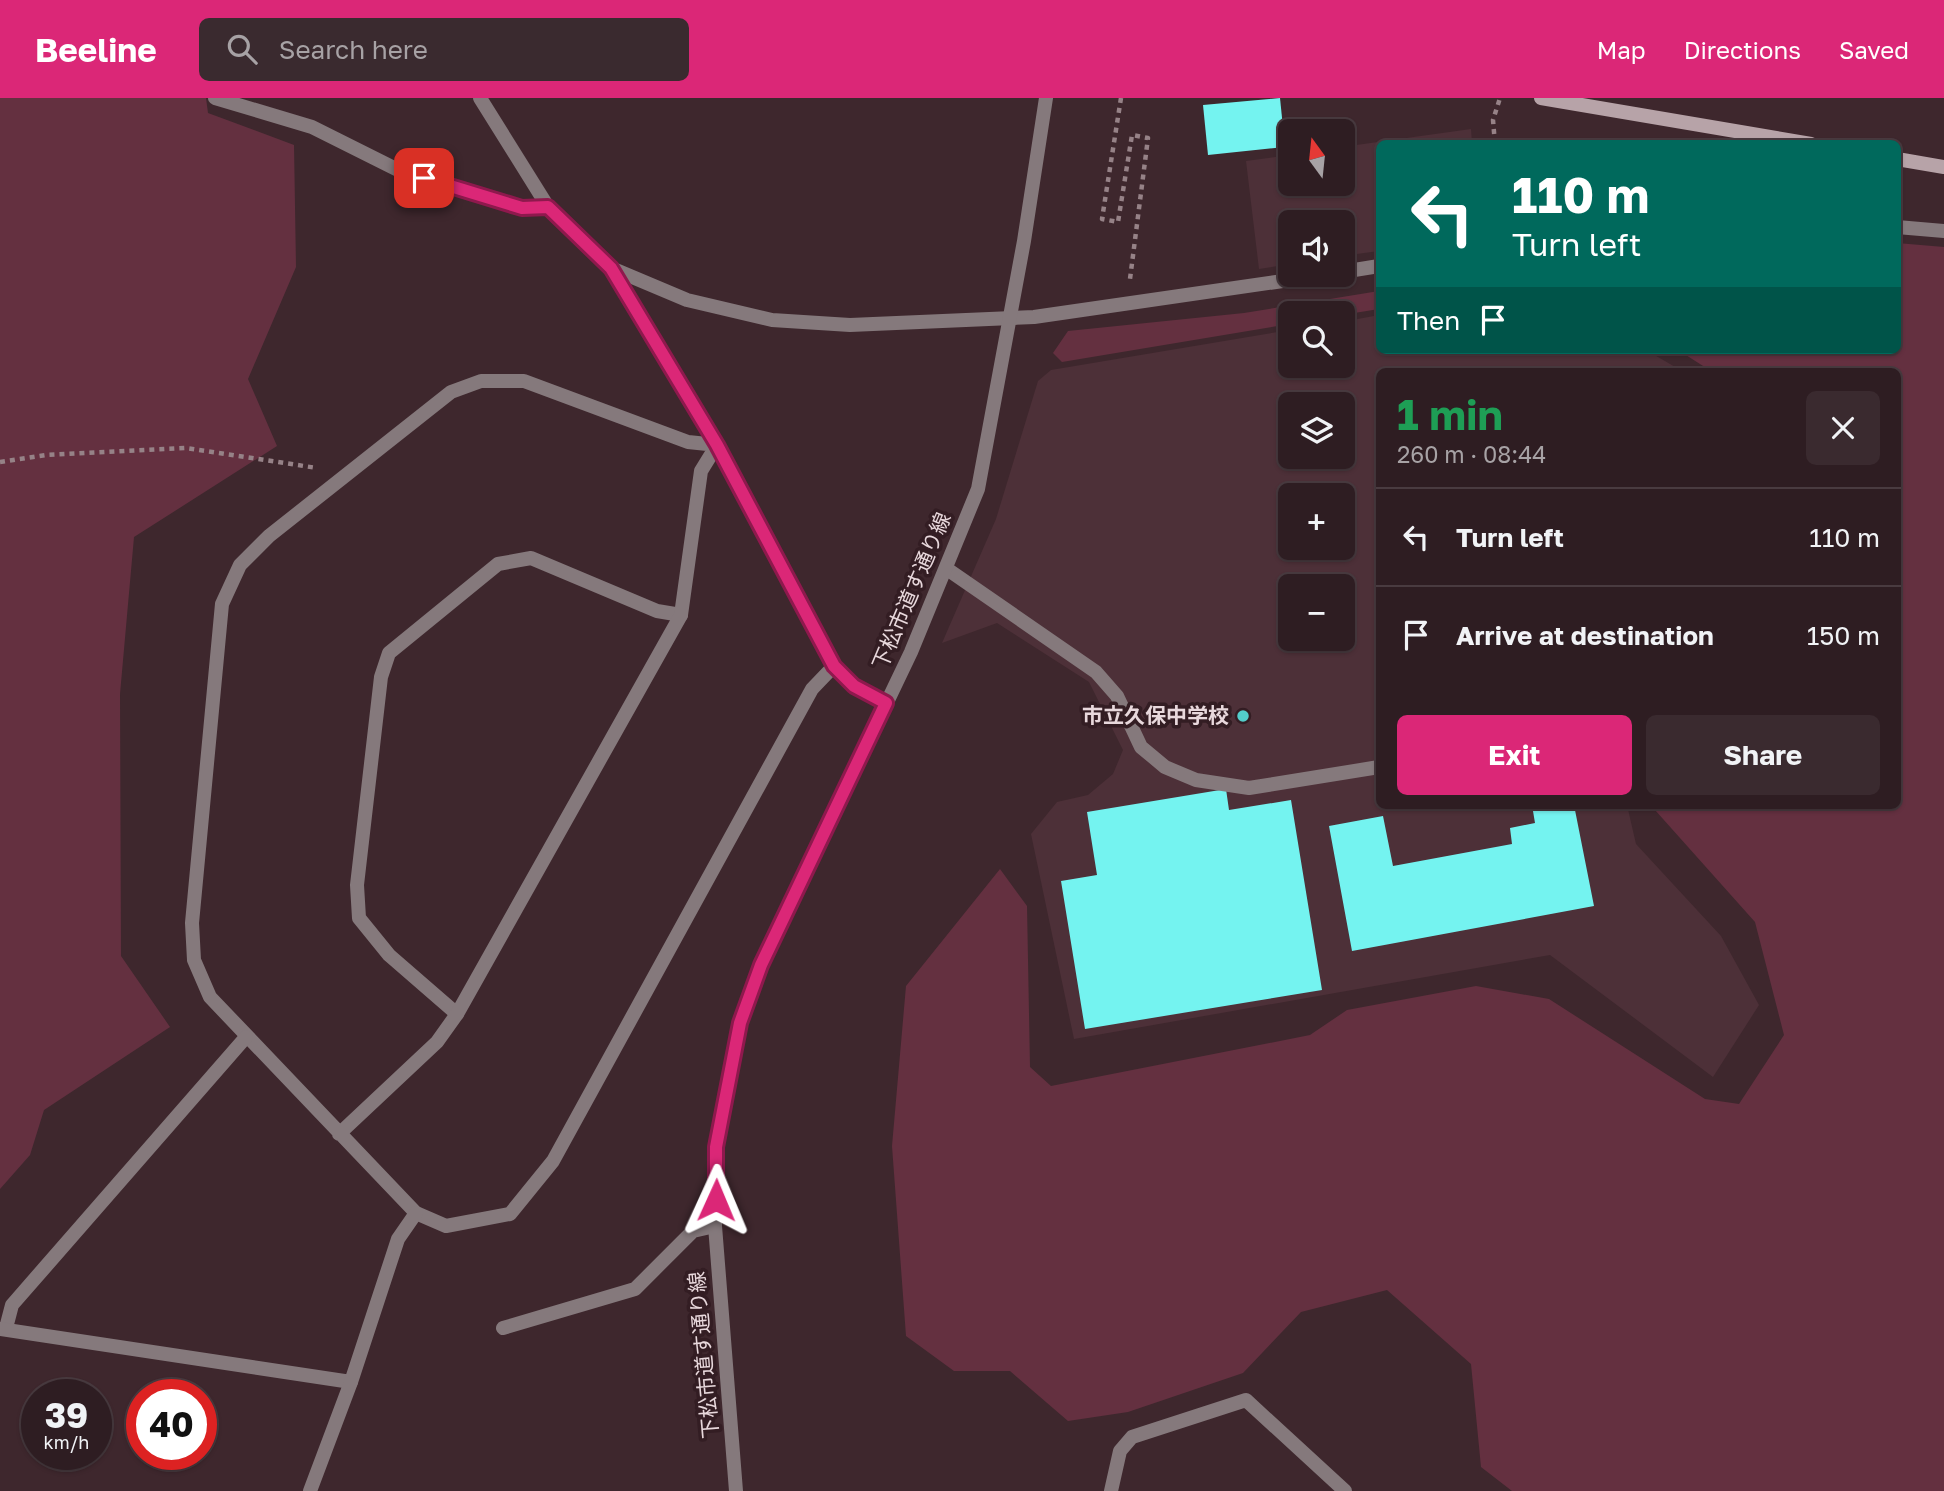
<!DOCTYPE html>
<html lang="en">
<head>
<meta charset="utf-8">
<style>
	:root { --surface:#2e1d22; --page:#3a2a2f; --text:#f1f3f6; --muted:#a7a2a5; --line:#493b40; --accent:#db2777 }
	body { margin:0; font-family:"Golos Text","Noto Sans JP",sans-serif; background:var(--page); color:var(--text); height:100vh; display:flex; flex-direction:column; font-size:26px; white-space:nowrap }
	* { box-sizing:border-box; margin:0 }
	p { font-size:23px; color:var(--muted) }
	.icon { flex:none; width:38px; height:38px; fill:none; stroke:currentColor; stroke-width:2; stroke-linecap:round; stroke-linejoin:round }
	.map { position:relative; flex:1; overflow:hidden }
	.panel { position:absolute; left:1376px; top:270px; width:525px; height:441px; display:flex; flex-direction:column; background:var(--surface); border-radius:10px; box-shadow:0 2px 5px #0004,0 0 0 2px var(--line) }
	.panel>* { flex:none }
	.hud { position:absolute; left:1376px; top:42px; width:525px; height:214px; border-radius:10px; box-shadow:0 2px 5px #0004,0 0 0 2px var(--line); background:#00695c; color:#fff; overflow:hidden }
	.needle { width:46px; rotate:345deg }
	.tools { position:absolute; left:1278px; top:21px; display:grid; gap:14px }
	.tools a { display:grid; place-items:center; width:77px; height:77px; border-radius:10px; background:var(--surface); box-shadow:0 2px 5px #0004,0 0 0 2px var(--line); font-size:35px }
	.speed { position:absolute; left:21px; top:1281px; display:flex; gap:14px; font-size:35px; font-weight:700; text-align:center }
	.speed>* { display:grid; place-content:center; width:91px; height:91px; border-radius:50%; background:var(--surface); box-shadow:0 2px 5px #0004,0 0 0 2px var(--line); line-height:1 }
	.speed small { font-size:18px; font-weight:400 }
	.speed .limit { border:10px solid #d22; background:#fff; color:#111 }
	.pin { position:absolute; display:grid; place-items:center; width:60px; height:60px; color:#fff; margin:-30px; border-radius:14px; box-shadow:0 4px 10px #0006 }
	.me { position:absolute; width:77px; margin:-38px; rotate:1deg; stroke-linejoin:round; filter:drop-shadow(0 0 5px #0008) }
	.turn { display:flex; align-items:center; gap:24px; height:147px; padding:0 21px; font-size:32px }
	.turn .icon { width:91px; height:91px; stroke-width:2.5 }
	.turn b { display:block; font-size:49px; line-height:60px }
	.then { display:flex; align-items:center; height:66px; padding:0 21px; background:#0003; gap:14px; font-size:26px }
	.round { display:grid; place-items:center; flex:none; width:74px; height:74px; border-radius:10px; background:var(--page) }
	.headline { display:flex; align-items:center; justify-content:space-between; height:119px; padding:0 21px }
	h1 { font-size:42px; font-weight:700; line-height:52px; color:#1e9e55 }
	.button { display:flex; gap:14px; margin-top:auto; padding:14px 21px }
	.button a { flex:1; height:80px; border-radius:10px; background:var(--accent); color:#fff; font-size:28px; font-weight:700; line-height:80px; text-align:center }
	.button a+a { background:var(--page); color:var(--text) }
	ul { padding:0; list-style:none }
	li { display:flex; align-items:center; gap:21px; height:98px; padding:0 21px; border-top:2px solid var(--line) }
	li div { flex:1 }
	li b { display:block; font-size:26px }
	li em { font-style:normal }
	header { display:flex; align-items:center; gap:42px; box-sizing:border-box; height:98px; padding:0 35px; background:var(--accent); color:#fff }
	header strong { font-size:33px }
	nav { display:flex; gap:38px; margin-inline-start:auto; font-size:24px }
	.search { width:490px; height:63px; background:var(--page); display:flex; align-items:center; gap:18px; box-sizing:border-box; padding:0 24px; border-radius:10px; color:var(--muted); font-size:26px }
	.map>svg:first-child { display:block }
	.built { fill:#4d3038; fill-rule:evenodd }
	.green { fill:#643040 }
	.building { fill:#74f3f0 }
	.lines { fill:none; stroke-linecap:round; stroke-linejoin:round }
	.path { stroke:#968287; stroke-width:4.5; stroke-dasharray:5 5; stroke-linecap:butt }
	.service { stroke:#85797c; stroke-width:14 }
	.minor { stroke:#85797c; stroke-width:14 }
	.tertiary { stroke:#85797c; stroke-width:14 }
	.secondary { stroke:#b7a3a8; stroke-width:14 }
	.route-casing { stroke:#8e194d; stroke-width:18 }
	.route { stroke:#db2777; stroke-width:12 }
	.poi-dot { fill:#53cdcb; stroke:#331d23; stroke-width:2.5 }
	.labels { text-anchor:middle; stroke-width:7; stroke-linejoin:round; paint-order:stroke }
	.street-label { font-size:21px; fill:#e8d8dc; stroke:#331d23 }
	.poi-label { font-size:21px; font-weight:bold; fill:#e8d8dc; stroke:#331d23; text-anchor:end }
</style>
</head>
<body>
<header>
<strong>Beeline</strong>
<div class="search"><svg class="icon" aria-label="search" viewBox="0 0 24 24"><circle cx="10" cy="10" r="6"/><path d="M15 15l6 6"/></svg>Search here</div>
<nav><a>Map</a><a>Directions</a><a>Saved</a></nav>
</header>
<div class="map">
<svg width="1944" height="1393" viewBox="0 0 1944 1393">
	<rect width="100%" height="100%" fill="#3e272d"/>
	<g class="built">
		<polygon points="1471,31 1472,45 1379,46 1379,153 1342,158 1342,124 1290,124 1290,166 1259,171 1246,63 1290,57 1290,86 1342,86 1342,49"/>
		<path d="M1379,217V252H1646L1682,273H1379V707H1627L1636,746L1721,838L1759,907L1713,979L1550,857L1074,941L1031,736L1057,704L1088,697L1113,676L1123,652L1089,584L997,525L942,545L996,421L1038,283L1051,272L1290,232V268H1342V224ZM1290,306H1342V359H1290ZM1290,397H1342V450H1290ZM1290,488H1342V541H1290Z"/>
	</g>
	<g class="green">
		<polygon points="0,0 206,0 208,15 294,47 296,169 248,281 277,348 134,439 120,596 121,858 170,929 44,1012 30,1057 0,1091"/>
		<polygon points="1897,145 1944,149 1944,1393 1512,1393 1481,1369 1471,1266 1387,1192 1301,1214 1243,1275 1128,1314 1068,1323 1010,1273 954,1273 906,1238 892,1048 906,888 1000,771 1027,808 1030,969 1051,988 1310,937 1347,912 1476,888 1549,901 1705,1001 1739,1006 1784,937 1755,824 1655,712 1654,707 1897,707 1897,273 1711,273 1678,252 1897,252"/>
		<polygon points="1379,193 1379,211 1342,217 1290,215 1290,226 1062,264 1053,255 1068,233 1244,215"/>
	</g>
	<g class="building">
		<polygon points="1280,0 1285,49 1208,57 1203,7"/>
		<polygon points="1226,691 1229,712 1291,702 1322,892 1085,931 1061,783 1097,777 1087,714"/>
		<polygon points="1532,707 1574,707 1594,808 1352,853 1329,728 1383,718 1393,768 1512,746 1510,730 1535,725"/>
	</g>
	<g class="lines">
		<g class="path">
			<polyline points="1121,0 1102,121 1118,124 1132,37 1148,40 1130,181"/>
			<polyline points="1495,46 1493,22 1500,0"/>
			<polyline points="0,364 46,357 186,350 317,370"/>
		</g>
		<polyline class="service" points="947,471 1096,574 1117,598 1141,649 1165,669 1196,682 1249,690 1379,669"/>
		<g class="minor">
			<polyline points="215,0 312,29 398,72 522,110 548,109"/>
			<polyline points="480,0 548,109 611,170 717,347 834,568 854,588 886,605"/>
			<polyline points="1897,129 1944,133"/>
			<polyline points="611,170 687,202 772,222 850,227 1034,219 1324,177"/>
			<polyline points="1342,174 1379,168"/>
			<polyline points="457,916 389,857 359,820 357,787 381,579 389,555 498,466 531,460 657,513 681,517"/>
			<polyline points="339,1036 437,944 457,916 681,517 701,373 717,347 688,344 524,283 481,283 451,294 269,438 240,467 222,506 192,825 194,862 210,899 416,1115 446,1128 510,1116 553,1063 812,591 834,568"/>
			<polyline points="6,1230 12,1207 246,939"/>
			<polyline points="503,1230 635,1191 693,1133 715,1128"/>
			<polyline points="0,1231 351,1284"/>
			<polyline points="310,1393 351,1284 398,1141 416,1115"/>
			<polyline points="1111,1393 1120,1353 1132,1339 1246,1302 1345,1393"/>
		</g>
		<polyline class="tertiary" points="736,1393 715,1128 716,1049 740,925 761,868 911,554 978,391 1024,143 1046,0"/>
		<g class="secondary">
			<polyline points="1541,0 1811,46"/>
			<polyline points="1897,61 1944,69"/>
		</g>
	</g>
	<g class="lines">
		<defs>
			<polyline id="route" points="424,80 522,110 548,109 611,170 717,347 834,568 854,588 886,605 761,867 740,925 716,1049 716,1102"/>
		</defs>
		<use href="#route" class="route-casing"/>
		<use href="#route" class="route"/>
	</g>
	<circle class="poi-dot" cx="1243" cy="618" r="7"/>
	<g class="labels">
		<g class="street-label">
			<text transform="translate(912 493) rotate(-67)" y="7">下松市道す通り線</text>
			<text transform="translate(704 1257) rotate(-95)" y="7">下松市道す通り線</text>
		</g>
		<g class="poi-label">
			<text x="1229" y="625">市立久保中学校</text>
		</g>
	</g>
</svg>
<div class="tools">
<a><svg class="needle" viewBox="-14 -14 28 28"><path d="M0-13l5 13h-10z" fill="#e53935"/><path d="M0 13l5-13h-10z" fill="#a7a2a5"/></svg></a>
<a><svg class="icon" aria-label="sound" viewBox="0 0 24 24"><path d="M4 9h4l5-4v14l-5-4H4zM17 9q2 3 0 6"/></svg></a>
<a><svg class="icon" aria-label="search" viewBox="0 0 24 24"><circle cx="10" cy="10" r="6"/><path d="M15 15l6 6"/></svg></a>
<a><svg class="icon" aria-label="layers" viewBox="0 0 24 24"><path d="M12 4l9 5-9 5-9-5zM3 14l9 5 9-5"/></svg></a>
<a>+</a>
<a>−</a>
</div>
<div class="speed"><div>39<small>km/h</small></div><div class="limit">40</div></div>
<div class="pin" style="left:424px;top:80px;background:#d93025"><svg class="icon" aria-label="arrive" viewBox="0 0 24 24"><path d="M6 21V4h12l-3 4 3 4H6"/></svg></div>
<svg class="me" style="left:716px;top:1102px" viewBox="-20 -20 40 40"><path d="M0-17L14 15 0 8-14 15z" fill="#db2777" stroke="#fff" stroke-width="4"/></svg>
<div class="hud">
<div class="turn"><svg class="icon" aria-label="left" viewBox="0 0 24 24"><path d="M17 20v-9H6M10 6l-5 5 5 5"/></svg><div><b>110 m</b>Turn left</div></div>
<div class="then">Then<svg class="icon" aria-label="arrive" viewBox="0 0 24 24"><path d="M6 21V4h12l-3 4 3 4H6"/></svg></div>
</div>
<section class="panel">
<div class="headline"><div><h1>1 min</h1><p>260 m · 08:44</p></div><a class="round"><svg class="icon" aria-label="close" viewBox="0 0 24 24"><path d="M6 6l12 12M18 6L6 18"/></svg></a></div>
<ul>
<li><svg class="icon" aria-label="left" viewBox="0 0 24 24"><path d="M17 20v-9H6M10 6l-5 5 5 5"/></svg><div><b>Turn left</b></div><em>110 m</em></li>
<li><svg class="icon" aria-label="arrive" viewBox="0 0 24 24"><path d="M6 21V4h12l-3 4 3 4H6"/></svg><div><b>Arrive at destination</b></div><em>150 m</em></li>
</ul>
<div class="button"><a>Exit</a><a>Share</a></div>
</section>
</div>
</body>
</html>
